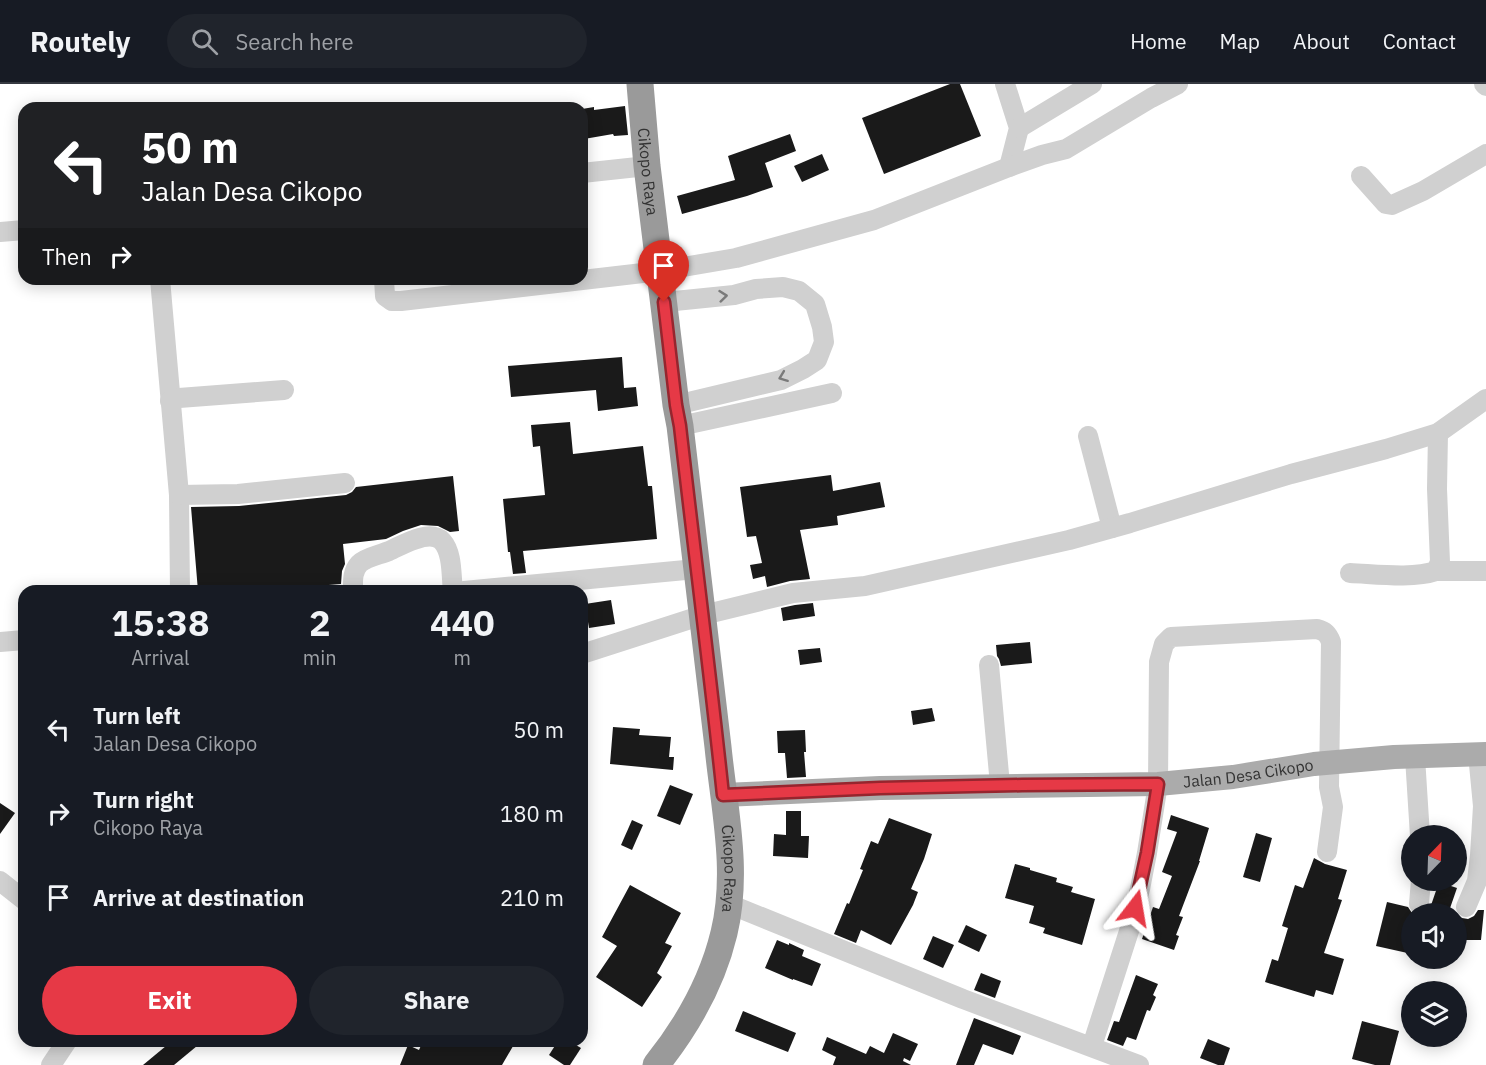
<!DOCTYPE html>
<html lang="en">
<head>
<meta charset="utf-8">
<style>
	:root { --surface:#171b24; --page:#20242c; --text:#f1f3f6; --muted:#9ea1a6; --line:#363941; --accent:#e63946 }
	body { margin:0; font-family:"IBM Plex Sans",sans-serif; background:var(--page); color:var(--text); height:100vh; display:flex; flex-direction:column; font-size:22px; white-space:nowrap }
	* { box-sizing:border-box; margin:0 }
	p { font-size:20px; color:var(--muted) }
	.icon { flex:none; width:33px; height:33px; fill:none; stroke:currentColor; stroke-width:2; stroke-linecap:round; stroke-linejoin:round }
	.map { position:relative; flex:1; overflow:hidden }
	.panel { position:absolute; left:18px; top:501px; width:570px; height:462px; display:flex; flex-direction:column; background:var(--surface); border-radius:18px; box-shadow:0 3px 15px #0003 }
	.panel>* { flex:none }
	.hud { position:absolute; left:18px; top:18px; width:570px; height:183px; border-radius:18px; box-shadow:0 3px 15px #0003; background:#202124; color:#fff; overflow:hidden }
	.needle { width:39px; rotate:23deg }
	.fabs { position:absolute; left:1401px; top:741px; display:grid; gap:12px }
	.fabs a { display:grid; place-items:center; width:66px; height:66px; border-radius:50%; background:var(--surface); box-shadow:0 3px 15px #0003; font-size:30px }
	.pin { position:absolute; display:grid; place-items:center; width:51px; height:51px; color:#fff; margin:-62px -26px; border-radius:50% 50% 50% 0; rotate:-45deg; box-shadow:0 0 6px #0007 }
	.pin .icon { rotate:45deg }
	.me { position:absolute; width:66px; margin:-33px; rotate:14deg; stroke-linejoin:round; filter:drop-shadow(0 0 4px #0008) }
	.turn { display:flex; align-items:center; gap:21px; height:126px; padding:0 24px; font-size:27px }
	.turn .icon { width:78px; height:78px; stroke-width:2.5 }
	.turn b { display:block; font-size:42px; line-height:51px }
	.then { display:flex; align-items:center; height:57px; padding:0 24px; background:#0003; gap:12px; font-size:22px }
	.eta { display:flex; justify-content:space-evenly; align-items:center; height:102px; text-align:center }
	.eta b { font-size:36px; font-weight:700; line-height:42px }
	.button { display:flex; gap:12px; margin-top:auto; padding:12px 24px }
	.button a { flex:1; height:69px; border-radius:36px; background:var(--accent); color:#fff; font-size:24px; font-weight:700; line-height:69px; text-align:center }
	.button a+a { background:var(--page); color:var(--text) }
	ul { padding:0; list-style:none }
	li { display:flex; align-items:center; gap:18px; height:84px; padding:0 24px }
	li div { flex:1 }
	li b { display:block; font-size:22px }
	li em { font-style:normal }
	header { display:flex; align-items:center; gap:36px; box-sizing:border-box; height:84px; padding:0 30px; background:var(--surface); border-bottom:2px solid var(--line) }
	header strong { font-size:28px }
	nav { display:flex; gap:33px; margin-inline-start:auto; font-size:21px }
	.search { width:420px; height:54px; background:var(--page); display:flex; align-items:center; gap:15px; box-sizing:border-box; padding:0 21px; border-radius:33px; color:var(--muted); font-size:22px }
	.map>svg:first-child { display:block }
	.building { fill:#1a1a1a }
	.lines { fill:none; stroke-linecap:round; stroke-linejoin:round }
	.minor { stroke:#d0d0d0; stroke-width:20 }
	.major { stroke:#ababab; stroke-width:24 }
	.highway { stroke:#9a9a9a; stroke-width:27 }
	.oneway { stroke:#7a7a7a }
	.route-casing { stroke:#96252e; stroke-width:15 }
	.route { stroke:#e63946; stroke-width:10 }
	.labels { text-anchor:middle; stroke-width:6; stroke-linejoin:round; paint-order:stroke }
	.street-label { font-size:16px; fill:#333; stroke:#fff }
</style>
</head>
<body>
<header>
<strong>Routely</strong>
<div class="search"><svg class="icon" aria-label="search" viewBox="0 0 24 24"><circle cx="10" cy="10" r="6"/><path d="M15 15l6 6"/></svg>Search here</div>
<nav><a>Home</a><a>Map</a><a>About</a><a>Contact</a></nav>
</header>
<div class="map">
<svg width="1486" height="981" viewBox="0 0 1486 981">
	<rect width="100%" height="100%" fill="#fff"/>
	<g class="building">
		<polygon points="950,0 960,0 981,52 884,90 862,34"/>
		<polygon points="625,22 628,51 614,52 613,50 584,55 582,42 582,25 594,23 594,26"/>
		<polygon points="790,50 796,67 765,79 773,103 747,112 682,130 677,112 735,96 728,72"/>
		<polygon points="822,70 829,86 802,98 794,82"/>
		<polygon points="622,273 624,304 636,303 638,322 598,327 596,306 511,313 508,282"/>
		<polygon points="570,338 573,370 643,362 648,402 652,402 657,455 523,467 526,489 513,490 510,468 508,468 503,415 545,411 540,362 533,363 531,341"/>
		<polygon points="831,391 833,407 880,398 885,423 837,432 838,441 800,446 810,495 790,497 767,503 765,492 753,495 750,481 762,479 756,452 747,453 740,403"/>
		<polygon points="453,392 459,447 450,448 438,442 421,441 403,447 386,455 343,460 345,480 342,487 341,500 253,507 198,507 191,423 239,422 346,411 352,408 356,403"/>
		<polygon points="611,516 615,540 589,544 585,520"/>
		<polygon points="813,519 815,532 783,537 781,524 795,521"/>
		<polygon points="1030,558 1032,579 1001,582 999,575 997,572 996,561"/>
		<polygon points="820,564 822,578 800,581 798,566"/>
		<polygon points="932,624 935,637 913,641 911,627"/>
		<polygon points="613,643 640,645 639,651 671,653 669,673 674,673 673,686 610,680"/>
		<polygon points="805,646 806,668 804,668 806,693 787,694 785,669 778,669 777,647"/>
		<polygon points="670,701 693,710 680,741 657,732"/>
		<polygon points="0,719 15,729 0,750"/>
		<polygon points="786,727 801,727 801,752 809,752 808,774 773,772 774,750 786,751"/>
		<polygon points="1171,731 1209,744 1199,777 1200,777 1179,832 1183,833 1176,851 1179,852 1174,866 1142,855 1153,823 1159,825 1172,792 1162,788 1177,748 1167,745"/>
		<polygon points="889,734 932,750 924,775 911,805 918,808 913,821 891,861 861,846 856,859 834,850 847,819 849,820 863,786 860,785 871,757 878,760"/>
		<polygon points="632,736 643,741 632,766 621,761"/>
		<polygon points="1256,749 1272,754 1260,798 1243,793"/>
		<polygon points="1314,774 1325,780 1347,786 1338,815 1342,816 1324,869 1344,875 1333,911 1316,906 1314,913 1265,898 1272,875 1278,877 1288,844 1282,842 1295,801 1303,804"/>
		<polygon points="1015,780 1030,784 1030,786 1057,794 1056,798 1073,803 1071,808 1095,815 1082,861 1043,849 1045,844 1029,839 1034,822 1005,814"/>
		<polygon points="1439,798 1457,804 1448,830 1428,830"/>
		<polygon points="630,801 681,829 665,859 672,862 657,889 662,893 642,923 596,893 617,862 602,853"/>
		<polygon points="1387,818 1408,823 1412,829 1412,870 1376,862"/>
		<polygon points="1478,826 1484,826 1481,856 1456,856 1456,830 1462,834 1468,835 1474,832"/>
		<polygon points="966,841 987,851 979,868 958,858"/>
		<polygon points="933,852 954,861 943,884 923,875"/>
		<polygon points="777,856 789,861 789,859 804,866 802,872 821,880 812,902 793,895 793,896 765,884"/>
		<polygon points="981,889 1001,897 995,914 974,906"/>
		<polygon points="1136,891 1158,900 1153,911 1156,913 1150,927 1147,926 1136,956 1127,953 1123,962 1107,956 1114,937 1119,938"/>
		<polygon points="743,927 796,949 788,968 735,947"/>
		<polygon points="974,934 1021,952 1013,971 983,960 974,981 956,981"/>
		<polygon points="1362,937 1399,947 1390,981 1375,981 1352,975"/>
		<polygon points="893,949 918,960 910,977 904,974 903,977 911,981 833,981 836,973 822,966 827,953 866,970 870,962 884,969"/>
		<polygon points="1208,955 1230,964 1224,981 1218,981 1200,974"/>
		<polygon points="172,957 203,957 174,981 143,981"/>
		<polygon points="423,957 516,957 502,981 400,981 408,961 419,966"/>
		<polygon points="558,957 569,957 581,964 570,981 564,981 549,971"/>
	</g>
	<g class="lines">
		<g class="minor">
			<polyline points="1005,0 1019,44 1009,83"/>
			<polyline points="1484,0 1486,2"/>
			<polyline points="1019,44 1092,0"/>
			<polyline points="582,89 647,82"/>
			<polyline points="1361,92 1386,120 1392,121 1423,107 1486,70"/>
			<polyline points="0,148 24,146"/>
			<polyline points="160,195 179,411 180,507"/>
			<polyline points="384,195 385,212 392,217 401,217 660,187 736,174 874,136 1009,83 1042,71 1066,65 1151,14 1178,0"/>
			<polyline points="665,218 734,211 756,205 783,203 799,207 815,220 822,243 824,258 817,276 803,285 781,296 676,321"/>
			<polyline points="170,317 179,314 284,306"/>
			<polyline points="680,342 832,309"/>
			<polyline points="1088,352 1112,444"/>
			<polyline points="179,411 238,410 345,399"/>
			<polyline points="1436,487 1486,487"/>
			<path d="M1350,489C1375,490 1413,495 1436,487L1440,478L1437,405L1438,349"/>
			<path d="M353,507C353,497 352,488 359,480C366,473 380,471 389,467C401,462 429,444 442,457C453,469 451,492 453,507"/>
			<polyline points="464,507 696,485"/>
			<polyline points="0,558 24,556"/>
			<polyline points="582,570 703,531 793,509 865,502 1069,456 1130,439 1291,390 1386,365 1438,349 1486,315"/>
			<polyline points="989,581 1000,701"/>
			<polyline points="1415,673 1420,752"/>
			<polyline points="0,797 24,816"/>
			<polyline points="729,820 963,915 1139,981"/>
			<polyline points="1419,820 1421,796"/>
			<polyline points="1466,823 1477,797 1480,771 1483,722 1478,670"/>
			<path d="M1092,962L1130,844L1140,805L1147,769L1158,700L1159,578L1164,560L1171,553L1317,545C1325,547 1328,550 1331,558L1329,703L1333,723L1327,768"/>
			<polyline points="51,981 67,957"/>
		</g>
		<path class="major" id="s1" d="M723,711L880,704L1158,700L1233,693L1314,680L1394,673L1486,670"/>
		<path class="highway" id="s2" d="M640,0L647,82L676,321L680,342C692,449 706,556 718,663C724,724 739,787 724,849C712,899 688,941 656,981"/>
	</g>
	<defs><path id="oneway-chevron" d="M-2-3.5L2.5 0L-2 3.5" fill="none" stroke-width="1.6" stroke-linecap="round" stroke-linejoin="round" transform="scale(1.5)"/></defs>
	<g class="oneway">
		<use href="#oneway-chevron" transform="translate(723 212) rotate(-6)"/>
		<use href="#oneway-chevron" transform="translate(783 293) rotate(159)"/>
	</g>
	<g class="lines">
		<defs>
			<path id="route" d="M664,218L676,321L680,342C694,465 710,588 723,711L880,704L1022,701L1158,700L1147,769L1135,824"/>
		</defs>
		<use href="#route" class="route-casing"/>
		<use href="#route" class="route"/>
	</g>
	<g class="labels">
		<g class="street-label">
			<text dy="6" stroke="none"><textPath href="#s2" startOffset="88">Cikopo Raya</textPath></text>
			<text dy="6" stroke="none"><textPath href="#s1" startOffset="526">Jalan Desa Cikopo</textPath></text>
			<text dy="6" stroke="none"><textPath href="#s2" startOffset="790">Cikopo Raya</textPath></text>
		</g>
	</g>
</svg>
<div class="fabs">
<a><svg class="needle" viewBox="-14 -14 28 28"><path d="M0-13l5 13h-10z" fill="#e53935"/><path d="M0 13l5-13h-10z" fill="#9ea1a6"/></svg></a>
<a><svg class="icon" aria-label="sound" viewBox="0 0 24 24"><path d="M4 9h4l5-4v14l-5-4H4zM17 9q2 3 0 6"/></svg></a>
<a><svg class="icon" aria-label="layers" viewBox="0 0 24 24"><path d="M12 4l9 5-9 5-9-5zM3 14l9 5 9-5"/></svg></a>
</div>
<div class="pin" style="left:664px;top:218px;background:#d93025"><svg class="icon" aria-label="arrive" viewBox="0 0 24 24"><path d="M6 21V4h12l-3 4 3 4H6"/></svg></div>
<svg class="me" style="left:1135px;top:824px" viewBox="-20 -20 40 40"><path d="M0-17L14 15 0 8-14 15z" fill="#e63946" stroke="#fff" stroke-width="4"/></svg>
<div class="hud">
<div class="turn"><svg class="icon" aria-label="left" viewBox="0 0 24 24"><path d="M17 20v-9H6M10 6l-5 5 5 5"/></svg><div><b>50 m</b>Jalan Desa Cikopo</div></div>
<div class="then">Then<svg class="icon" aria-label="right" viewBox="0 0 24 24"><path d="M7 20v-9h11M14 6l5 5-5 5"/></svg></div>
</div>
<section class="panel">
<div class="eta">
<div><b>15:38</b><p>Arrival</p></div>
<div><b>2</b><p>min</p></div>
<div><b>440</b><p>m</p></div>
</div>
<ul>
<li><svg class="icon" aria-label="left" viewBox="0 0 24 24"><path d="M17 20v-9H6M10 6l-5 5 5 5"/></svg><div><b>Turn left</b><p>Jalan Desa Cikopo</p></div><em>50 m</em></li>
<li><svg class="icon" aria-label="right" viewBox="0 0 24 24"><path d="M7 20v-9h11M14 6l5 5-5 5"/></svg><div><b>Turn right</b><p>Cikopo Raya</p></div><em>180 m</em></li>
<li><svg class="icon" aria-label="arrive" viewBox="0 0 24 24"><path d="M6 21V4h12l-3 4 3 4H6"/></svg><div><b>Arrive at destination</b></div><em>210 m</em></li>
</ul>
<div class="button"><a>Exit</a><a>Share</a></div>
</section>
</div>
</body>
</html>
